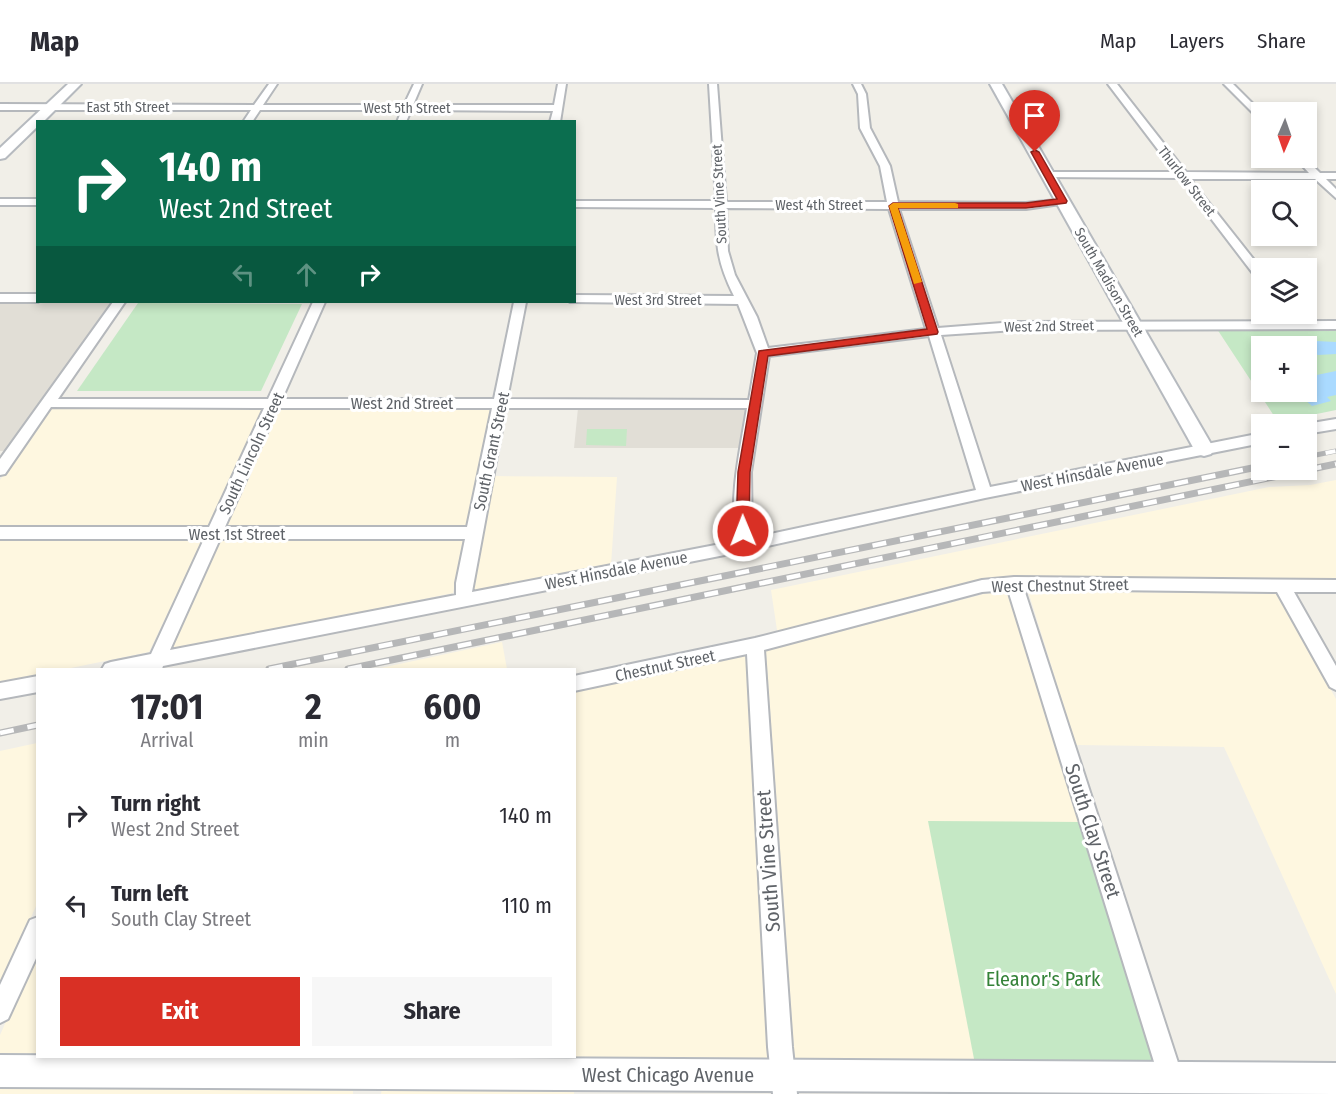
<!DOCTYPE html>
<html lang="en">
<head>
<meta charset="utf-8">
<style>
	:root { --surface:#fff; --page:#f7f7f7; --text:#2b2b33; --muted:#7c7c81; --line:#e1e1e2; --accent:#d93025 }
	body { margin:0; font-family:"Fira Sans Condensed",sans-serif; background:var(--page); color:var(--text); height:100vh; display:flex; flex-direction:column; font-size:22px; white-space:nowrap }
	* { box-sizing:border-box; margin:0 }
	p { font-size:20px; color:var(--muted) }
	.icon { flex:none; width:33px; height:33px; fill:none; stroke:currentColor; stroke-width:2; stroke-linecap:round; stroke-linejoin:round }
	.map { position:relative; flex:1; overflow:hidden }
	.side { position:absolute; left:36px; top:584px; width:540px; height:390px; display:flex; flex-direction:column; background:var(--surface); border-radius:0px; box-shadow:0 3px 9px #0003 }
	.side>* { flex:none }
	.guide { position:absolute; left:36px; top:36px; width:540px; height:183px; border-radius:0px; box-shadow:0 3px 9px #0003; background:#0b6e4f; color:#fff; overflow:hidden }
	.needle { width:39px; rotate:182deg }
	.tools { position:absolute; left:1251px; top:18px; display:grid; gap:12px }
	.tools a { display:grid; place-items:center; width:66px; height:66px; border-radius:0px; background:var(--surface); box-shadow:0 3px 9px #0003; font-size:30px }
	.pin { position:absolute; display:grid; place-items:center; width:51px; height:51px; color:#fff; margin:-62px -26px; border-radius:50% 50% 50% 0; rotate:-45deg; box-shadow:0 0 6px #0007 }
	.pin .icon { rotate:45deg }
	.me { position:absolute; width:66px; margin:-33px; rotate:359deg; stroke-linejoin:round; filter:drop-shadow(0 0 4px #0008) }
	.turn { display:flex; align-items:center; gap:21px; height:126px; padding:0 24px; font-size:27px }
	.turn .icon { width:78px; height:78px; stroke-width:2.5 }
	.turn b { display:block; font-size:42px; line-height:51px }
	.lanes { display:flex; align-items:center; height:57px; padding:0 24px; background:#0003; justify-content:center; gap:30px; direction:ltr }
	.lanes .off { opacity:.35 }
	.eta { display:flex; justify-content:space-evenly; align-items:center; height:102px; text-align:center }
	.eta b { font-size:36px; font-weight:700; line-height:42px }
	.action { display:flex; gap:12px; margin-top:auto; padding:12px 24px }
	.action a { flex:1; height:69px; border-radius:0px; background:var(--accent); color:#fff; font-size:24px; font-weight:700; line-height:69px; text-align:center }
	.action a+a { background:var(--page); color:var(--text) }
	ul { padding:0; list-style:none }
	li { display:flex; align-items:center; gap:18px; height:90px; padding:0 24px }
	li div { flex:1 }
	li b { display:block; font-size:22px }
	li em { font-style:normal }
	header { display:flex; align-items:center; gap:36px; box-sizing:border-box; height:84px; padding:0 30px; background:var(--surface); border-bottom:2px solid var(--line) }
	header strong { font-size:28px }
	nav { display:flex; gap:33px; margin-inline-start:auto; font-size:21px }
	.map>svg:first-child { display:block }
	.commercial { fill:#fef7e0 }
	.education { fill:#e1ded6 }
	.green { fill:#c5e8c5; fill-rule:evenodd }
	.water { fill:#aadaff }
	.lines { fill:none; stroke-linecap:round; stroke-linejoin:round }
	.street-casing { stroke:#b5b8bc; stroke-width:4 }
	.secondary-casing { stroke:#b6babf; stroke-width:4 }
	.street { fill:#fff; fill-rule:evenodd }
	.secondary { fill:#fff; fill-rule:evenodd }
	.rail-far1-casing { stroke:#b6b7b8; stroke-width:5 }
	.rail-casing { stroke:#b6b7b8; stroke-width:7 }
	.rail-far1 { stroke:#fff; stroke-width:4; stroke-dasharray:10; stroke-linecap:butt }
	.rail { stroke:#fff; stroke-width:4.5; stroke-dasharray:14; stroke-linecap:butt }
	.route { fill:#d93025; stroke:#8d1f18; stroke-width:1.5 }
	.slow { fill:#f59e0b }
	.labels { text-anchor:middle; stroke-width:6; stroke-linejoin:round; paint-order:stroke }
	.far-street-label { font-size:14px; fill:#5f6368; stroke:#fff }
	.street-label { font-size:16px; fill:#5f6368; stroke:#fff }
	.near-street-label { font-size:20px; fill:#5f6368; stroke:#fff }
	.near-park-label { font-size:20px; fill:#348238; stroke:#fff }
</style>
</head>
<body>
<header>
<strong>Map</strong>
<nav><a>Map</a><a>Layers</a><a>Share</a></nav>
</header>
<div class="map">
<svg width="1336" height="1010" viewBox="0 0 1336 1010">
	<rect width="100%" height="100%" fill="#f1efe8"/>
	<g class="commercial">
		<polygon points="53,320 266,321 209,446 0,445 0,396"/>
		<polygon points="281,321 493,322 466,445 226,444"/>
		<polygon points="491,392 617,393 611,481 468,507"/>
		<polygon points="1336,396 1336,499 1017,494 778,553 771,506 1269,403 1310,401"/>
		<polygon points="0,455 202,457 149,568 66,585 38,585 37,591 0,598"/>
		<polygon points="463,455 453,509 171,566 221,456"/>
		<polygon points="1008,507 1081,738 975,980 795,980 766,567 984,510"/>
		<polygon points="1028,507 1278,510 1336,615 1336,910 1224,663 1076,661"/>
		<polygon points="502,558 507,585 376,585"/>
		<polygon points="747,568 768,980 0,978 0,951 37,867 38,972 574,972 575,606"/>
		<polygon points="37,659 37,820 0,902 0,667"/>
		<polygon points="383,997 575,1000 574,1010 381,1010"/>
		<polygon points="0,1001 353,1007 353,1010 0,1010"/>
	</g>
	<g class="education">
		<polygon points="0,218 110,219 6,367 0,367"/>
		<polygon points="578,324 747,325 741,364 574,364"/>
	</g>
	<g class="green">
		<polygon points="138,219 302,220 261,307 77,307"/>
		<path d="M1217,245L1336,246V326L1278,338ZM1262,262H1306V308H1262Z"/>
		<polygon points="587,345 627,345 626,362 586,361"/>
		<polygon points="928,737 1081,738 1156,982 975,980"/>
	</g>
	<g class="water">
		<polygon points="1296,256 1336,258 1336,270 1318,271 1307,266 1306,262 1302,262"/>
		<polygon points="1336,287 1336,311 1327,313 1331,317 1312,322 1296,308 1306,308 1307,293"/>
	</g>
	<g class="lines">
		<defs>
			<g id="street">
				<polygon points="269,0 277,0 263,21 404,21 414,0 422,0 413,21 554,21 558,0 566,0 560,38 550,38 553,27 411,26 406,38 397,38 402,26 260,26 252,38 243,38 251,26 0,26 0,20 254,21"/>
				<path d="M709,0H717L726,118H887L880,82L860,44L858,10L853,0H861L866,10L870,44L890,82L898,118L1026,119L1067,115V119L1026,125H899L938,244L1015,238L1336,237V245L1015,246L941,251L990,403L1262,349V359L985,414L745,467L163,582L162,585H102L105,580L111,578L151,570L204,455H0V443H209L264,324L51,323L5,390L0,391V375L113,218H125L58,315H268L313,218H325L282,315H494L514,218H526L507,315L749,316L757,269L738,220L570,218H574V211L734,212C717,178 716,161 716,124L574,123V117H716ZM726,124L889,125L926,245L768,264L757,233L735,191L728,167ZM929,252L976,406L752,454L751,388L769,272ZM278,324H492L467,443H225ZM506,324H747C740,367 729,413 736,457L472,508ZM220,455H465L456,499V511L170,566Z"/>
				<polygon points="1108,0 1117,0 1186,88 1309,89 1295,74 1305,74 1320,89 1336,89 1336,95 1326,95 1336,105 1336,114 1315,95 1190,95 1262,186 1262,197 1258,196 1180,94 1044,93 1044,89 1048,88 1175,88"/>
				<polygon points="1224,0 1233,0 1262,29 1262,38"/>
				<rect x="0" y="115" width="38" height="6"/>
				<rect x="0" y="210" width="38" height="8"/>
				<polygon points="1336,335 1336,345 1306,350 1306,340"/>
				<polygon points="1014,493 1336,496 1336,508 1294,508 1336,582 1336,606 1330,603 1277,508 1024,505 1183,994 1180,1003 1171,1006 1162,1003 1159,994 1008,506 982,508 764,566 792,963 797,1010 773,1010 768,963 747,570 574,607 574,592 755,554 982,496"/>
				<polygon points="38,592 38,608 0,615 0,599"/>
				<polygon points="38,833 38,870 8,935 0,939 0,901 30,836"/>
			</g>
			<g id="secondary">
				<polygon points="68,0 81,0 43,38 38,38 38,42 5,74 0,75 0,64"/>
				<polygon points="990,0 1002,0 1214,365 1211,370 1204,372 1197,370 1194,365"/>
				<polygon points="0,971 1336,979 1336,1010 0,1003"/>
			</g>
		</defs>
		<use href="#street" class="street-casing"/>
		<use href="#secondary" class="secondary-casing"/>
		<use href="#street" class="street"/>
		<use href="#secondary" class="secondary"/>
		<defs>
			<polyline id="rail-far1" points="1306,373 1336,367"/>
			<g id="rail">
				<polyline points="269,585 1262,382"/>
				<polyline points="348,585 1336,380"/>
				<polyline points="0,649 38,641"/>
			</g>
		</defs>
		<use href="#rail-far1" class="rail-far1-casing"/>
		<use href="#rail" class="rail-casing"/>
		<use href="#rail-far1" class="rail-far1"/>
		<use href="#rail" class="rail"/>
	</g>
	<polygon class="route" points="1035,66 1039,68 1067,117 1066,119 1026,124 898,124 938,248 937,250 768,272 750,388 749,447 743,451 738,450 736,447 738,388 759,267 927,245 889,122 893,119 1026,119 1057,115 1031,68"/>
	<polygon class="slow" points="955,119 958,120 958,124 898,124 922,198 914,200 889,122 893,119"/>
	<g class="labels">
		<g class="far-street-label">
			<text x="128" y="28">East 5th Street</text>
			<text x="407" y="29">West 5th Street</text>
			<text transform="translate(1187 97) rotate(52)" y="5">Thurlow Street</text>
			<text transform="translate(719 110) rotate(-93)" y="5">South Vine Street</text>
			<text x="819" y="126">West 4th Street</text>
			<text transform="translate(1109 198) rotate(60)" y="5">South Madison Street</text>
			<text x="658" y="221">West 3rd Street</text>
			<text transform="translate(1049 242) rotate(-1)" y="5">West 2nd Street</text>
		</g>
		<g class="street-label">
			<text x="402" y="325">West 2nd Street</text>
			<text transform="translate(491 367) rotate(-78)" y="6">South Grant Street</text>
			<text transform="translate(251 369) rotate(-65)" y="6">South Lincoln Street</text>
			<text transform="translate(1092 388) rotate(-11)" y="6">West Hinsdale Avenue</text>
			<text x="237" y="456">West 1st Street</text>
			<text transform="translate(616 486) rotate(-11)" y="6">West Hinsdale Avenue</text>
			<text transform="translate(1060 501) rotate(-1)" y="6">West Chestnut Street</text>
			<text transform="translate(665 581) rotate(-12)" y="6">Chestnut Street</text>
		</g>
		<g class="near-street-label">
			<text transform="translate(1093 747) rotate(72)" y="7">South Clay Street</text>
			<text transform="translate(768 777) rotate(-94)" y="7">South Vine Street</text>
			<text x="668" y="998">West Chicago Avenue</text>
		</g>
		<g class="near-park-label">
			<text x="1043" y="902">Eleanor's Park</text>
		</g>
	</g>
</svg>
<div class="tools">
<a><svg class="needle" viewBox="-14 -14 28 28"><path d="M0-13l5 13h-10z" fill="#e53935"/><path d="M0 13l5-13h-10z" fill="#7c7c81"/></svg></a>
<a><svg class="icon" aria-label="search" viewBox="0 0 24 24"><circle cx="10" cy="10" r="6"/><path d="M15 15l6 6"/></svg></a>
<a><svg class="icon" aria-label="layers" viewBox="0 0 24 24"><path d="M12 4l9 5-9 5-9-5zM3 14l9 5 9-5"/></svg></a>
<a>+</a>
<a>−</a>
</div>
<div class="pin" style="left:1035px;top:68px;background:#d93025"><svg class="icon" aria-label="arrive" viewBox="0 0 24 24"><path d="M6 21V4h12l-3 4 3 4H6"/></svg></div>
<svg class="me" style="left:743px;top:447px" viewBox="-20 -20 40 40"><circle r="17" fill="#d93025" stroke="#fff" stroke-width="3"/><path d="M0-11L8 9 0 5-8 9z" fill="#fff"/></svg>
<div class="guide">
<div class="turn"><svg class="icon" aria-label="right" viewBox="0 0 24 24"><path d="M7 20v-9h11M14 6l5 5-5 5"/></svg><div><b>140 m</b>West 2nd Street</div></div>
<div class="lanes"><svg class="icon off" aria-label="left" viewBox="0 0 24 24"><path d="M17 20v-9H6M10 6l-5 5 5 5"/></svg><svg class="icon off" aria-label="ahead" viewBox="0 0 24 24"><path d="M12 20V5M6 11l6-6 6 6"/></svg><svg class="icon" aria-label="right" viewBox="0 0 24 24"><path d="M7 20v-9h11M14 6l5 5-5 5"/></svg></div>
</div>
<section class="side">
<div class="eta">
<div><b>17:01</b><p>Arrival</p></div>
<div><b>2</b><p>min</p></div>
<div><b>600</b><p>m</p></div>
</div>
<ul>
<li><svg class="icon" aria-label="right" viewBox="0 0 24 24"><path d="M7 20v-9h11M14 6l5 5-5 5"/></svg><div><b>Turn right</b><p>West 2nd Street</p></div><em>140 m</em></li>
<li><svg class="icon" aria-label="left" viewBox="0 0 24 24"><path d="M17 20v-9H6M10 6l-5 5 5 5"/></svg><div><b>Turn left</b><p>South Clay Street</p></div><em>110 m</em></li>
</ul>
<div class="action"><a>Exit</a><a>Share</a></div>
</section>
</div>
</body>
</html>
